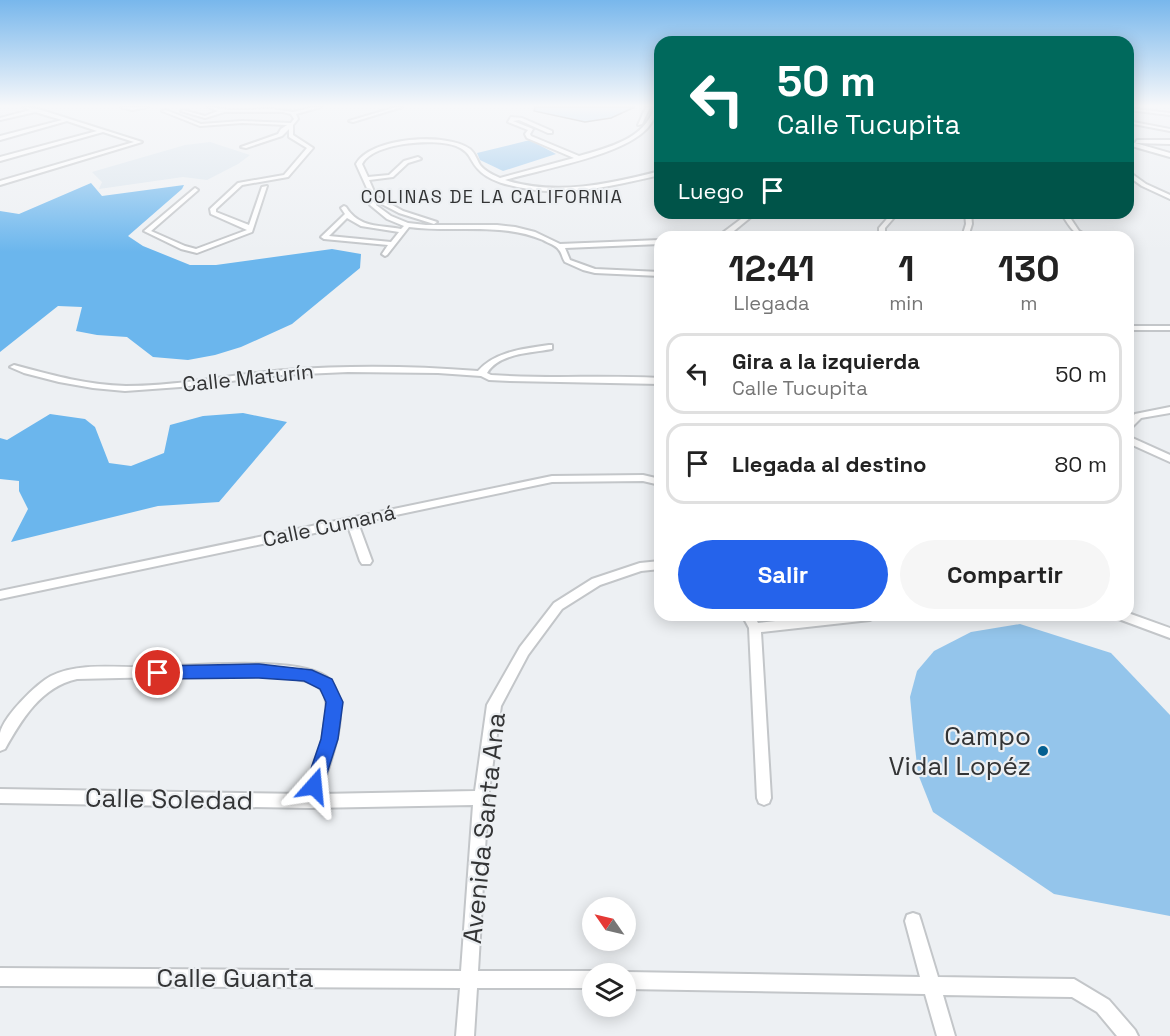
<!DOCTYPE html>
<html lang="es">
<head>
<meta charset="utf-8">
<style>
	:root { --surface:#fff; --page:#f6f6f6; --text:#222; --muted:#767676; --line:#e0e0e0; --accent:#2563eb }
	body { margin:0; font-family:"Space Grotesk",sans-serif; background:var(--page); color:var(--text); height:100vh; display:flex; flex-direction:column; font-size:22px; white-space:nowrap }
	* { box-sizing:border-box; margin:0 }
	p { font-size:20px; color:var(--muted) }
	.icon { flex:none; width:33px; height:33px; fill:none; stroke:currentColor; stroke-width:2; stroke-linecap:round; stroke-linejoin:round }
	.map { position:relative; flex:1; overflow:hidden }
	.side { position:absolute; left:654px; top:231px; width:480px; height:390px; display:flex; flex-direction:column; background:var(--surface); border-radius:18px; box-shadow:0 3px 15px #0003 }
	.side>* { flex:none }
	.guide { position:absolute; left:654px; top:36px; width:480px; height:183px; border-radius:18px; box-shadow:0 3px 15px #0003; background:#00695c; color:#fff; overflow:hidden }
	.needle { width:39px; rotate:304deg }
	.tools { position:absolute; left:582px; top:897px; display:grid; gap:12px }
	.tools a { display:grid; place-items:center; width:54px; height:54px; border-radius:50%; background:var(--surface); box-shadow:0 3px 15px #0003; font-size:30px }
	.pin { position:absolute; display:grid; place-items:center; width:51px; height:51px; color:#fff; margin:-26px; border:3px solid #fff; border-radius:50%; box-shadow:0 2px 6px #0007 }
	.me { position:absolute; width:66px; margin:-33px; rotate:18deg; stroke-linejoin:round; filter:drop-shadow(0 0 4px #0008) }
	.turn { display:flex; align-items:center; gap:21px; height:126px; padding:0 24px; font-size:27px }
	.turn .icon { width:78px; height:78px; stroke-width:2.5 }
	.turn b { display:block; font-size:42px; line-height:51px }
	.then { display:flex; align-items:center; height:57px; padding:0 24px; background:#0003; gap:12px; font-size:22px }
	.eta { display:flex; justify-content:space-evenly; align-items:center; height:102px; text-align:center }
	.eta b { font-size:36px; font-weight:700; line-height:42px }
	.primary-button { display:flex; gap:12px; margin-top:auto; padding:12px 24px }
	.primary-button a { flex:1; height:69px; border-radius:36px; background:var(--accent); color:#fff; font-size:24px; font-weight:700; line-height:69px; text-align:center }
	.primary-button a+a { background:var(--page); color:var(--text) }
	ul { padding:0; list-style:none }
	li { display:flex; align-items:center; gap:18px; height:81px; margin:0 12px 9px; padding:0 12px; border:3px solid var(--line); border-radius:18px }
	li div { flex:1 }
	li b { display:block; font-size:22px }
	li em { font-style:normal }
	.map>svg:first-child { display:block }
	.built { fill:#dbe5ed }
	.green { fill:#94c5eb }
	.forest { fill:#6bb6ed }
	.building { fill:#c0ddf3; stroke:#8b8e90; stroke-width:1.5 }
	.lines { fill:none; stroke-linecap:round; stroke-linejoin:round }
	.minor-casing { stroke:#c3c6c9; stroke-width:4 }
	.minor { fill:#fff; fill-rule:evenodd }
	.route { fill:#2563eb; stroke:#184099; stroke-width:1.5 }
	.poi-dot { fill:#045f90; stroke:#edf0f3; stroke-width:2 }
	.labels { text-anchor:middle; stroke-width:4.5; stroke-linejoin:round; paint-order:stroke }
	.far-neighbourhood-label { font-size:18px; letter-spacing:1.5px; fill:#333435; stroke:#edf0f3 }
	.street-label { font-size:21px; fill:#333435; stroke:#edf0f3 }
	.near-poi-label { font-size:26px; fill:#333435; stroke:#edf0f3; text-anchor:end }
	.near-street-label { font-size:26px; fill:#333435; stroke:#edf0f3 }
</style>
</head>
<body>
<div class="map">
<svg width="1170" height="1036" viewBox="0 0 1170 1036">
	<rect width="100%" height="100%" fill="#edf0f3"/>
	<polygon class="built" points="210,142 250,155 238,164 207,180 183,177 99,189 102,182 92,172 185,145"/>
	<g class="green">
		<polygon points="530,140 556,154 503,171 480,160 477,153"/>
		<polygon points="1020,624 1111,653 1170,715 1170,916 1054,894 933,812 918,774 913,729 910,697 917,671 934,651 971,632"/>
	</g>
	<g class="forest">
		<polygon points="91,183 102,196 184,185 182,189 128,236 143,246 190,265 216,265 332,249 361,254 360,268 292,324 241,347 215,355 188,360 153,357 127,337 97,335 76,331 82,307 58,306 0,352 0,211 19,214"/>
		<polygon points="243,413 287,422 219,502 158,506 11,542 28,509 19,491 19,481 0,479 0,438 7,440 50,414 85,419 95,427 109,463 131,466 164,453 170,425 203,416"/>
	</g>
	<polygon class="building" points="535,107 635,107 611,118 585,122 534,111"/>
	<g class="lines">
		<defs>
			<g id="minor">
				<polygon points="23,107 38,109 142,142 0,185 0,181 134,142 103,132 0,161 0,157 97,131 67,121 0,140 0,136 62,120 35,112 0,120 0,118 30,110"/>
				<polygon points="121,107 148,107 132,110"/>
				<polygon points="208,107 230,110 272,109 293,112 314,107 321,107 296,114 298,119 293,125 293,135 313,148 288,177 242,185 216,209 216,212 249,225 262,187 267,186 252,232 197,253 181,249 144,231 195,188 198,190 197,191 151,231 185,246 196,249 247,230 211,214 210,209 238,183 284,175 307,148 289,137 289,129 282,136 246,148 241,147 278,134 281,129 287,125 242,123 200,126 162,111 166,110 201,124 242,121 291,123 294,119 291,114 283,112 224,112 205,118 181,111 183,110 205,116 218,111"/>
				<polygon points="396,107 402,107 353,122 349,121"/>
				<polygon points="646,107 650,107 642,124 638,125"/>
				<path d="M654,107H658C656,117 650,127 641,134C612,157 543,169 505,180C556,196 610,184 660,171V175C617,185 572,196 528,189C512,186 489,182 478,169C469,159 471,152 456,146C436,138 373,142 362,164L368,177L389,175L404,161L418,157L421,159L408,163L393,177L369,180L376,196L403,211L437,222L434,224L399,213L376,201V205L391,216L408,223L426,225H497L515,227L535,232L560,244L660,240V244L565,248L570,260L595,269L660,272V276L595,273L583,270L565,262C562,258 562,253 559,250C556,245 548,243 543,240C501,222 454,233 409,227L387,255L385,256L382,254L388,245L324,239L321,237L345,214L341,208L344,206L346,207C359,228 379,225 401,229L404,226L387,219L370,205L371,197L356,164C370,137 447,132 470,149C475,153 477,160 480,165C485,171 493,175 500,178L574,158L527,138L525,134L528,130L508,122L511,117L522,118L552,131V133H548L519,120L513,121L533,129L530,134L531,136L579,156C607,148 646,139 654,107ZM347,218L361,226L399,232L391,242L329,236Z"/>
				<polygon points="1128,108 1170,113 1170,115 1128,110"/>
				<polygon points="1128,121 1170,129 1170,131 1128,123"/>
				<polygon points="1137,140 1170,140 1170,144 1135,143"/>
				<polygon points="1128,141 1170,153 1170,157 1128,145"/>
				<polygon points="1128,171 1146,184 1170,195 1170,199 1142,186 1128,176"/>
				<polygon points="749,213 756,213 729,235 717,237"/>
				<polygon points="892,213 898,213 885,228 885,237 879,237 879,228"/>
				<polygon points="965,213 971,213 972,224 968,237 962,237 966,224"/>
				<path d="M1061,213H1067L1079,231L1089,237C1074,237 1069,225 1061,213Z"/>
				<polygon points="1128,268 1131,270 1131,273 1128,275"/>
				<rect x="1128" y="326" width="42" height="4"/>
				<path d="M549,345H552V349C531,353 499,353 487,373L491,375C547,379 604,375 660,378V384L510,381L489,380L481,376L438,373L348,372L281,375L180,387L125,391L93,388L59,382L24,373L10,367L14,365C51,375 87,385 126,386C180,386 232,374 286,370C350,365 414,366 478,371C495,351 524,349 549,345Z"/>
				<polygon points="1170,407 1170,413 1141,418 1131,428 1128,429 1128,421 1135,414"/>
				<polygon points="1128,436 1170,455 1170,462 1128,443"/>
				<polygon points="643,475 660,479 660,485 643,481 552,482 358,523 372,561 370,564 362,564 360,561 348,526 0,599 0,591 552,476"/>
				<path d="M660,561V569L641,571L600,585L562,609L528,655L501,706L488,798L478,971H592L597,974H592V988H477L474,1036H456L460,988L0,986V968L461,971L473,805L310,808L0,803V789L305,794L322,741L327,708L325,695L320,688L311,682L287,677L247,675L77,679C41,687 22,719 5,749L0,751C0,746 0,738 0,733C4,716 36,684 51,676C83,661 121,669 155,667C190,666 307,655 330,680C354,708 329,764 320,794L475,791L487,705L520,647L554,603L592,579L640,563Z"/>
				<polygon points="1128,613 1170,628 1170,638 1116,618 1114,615 1128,615"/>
				<polygon points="742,615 754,615 758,623 829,615 876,615 874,618 870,620 761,632 771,798 769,803 764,805 759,803 757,798 749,628"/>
				<polygon points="913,913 919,915 921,921 938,977 1074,979 1109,1000 1135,1030 1138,1036 1117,1036 1097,1012 1072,997 943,995 955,1036 937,1036 925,994 626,989 626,974 623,974 626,972 920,977 905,921 907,915"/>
			</g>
		</defs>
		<use href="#minor" class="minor-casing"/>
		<use href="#minor" class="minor"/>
	</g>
	<linearGradient id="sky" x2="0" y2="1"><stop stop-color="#78b7ec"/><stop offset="0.42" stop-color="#f7f8fa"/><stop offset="1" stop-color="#f7f8fa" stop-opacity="0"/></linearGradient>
	<rect width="1170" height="252" fill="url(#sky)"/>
	<polygon class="route" points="259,664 312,670 332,679 343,702 338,739 321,792 314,795 308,792 305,786 321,739 326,702 320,689 304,681 259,678 158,679 152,677 150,673 152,668 158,666"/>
	<circle class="poi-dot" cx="1043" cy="751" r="6"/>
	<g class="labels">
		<g class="far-neighbourhood-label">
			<text x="492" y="203">COLINAS DE LA CALIFORNIA</text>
		</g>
		<g class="street-label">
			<text transform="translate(248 378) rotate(-6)" y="7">Calle Maturín</text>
			<text transform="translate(329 526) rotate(-12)" y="7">Calle Cumaná</text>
		</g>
		<g class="near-poi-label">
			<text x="1031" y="745">Campo<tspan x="1031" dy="30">Vidal Lopéz</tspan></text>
		</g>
		<g class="near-street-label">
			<text transform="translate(169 799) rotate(1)" y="9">Calle Soledad</text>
			<text transform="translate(484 828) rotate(-84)" y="9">Avenida Santa Ana</text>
			<text x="235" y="987">Calle Guanta</text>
		</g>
	</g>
</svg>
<div class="tools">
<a><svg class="needle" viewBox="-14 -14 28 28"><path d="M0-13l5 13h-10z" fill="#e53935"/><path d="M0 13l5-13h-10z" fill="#767676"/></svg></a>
<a><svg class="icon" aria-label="layers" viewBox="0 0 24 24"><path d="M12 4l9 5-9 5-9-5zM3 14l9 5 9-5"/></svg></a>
</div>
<div class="pin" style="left:158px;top:673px;background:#d93025"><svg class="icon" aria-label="arrive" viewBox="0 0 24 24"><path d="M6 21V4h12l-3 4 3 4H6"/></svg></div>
<svg class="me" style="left:314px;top:786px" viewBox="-20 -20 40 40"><path d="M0-17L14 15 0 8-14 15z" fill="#2563eb" stroke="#fff" stroke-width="4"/></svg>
<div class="guide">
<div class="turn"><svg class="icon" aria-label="left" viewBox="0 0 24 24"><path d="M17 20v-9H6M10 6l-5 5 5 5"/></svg><div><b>50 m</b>Calle Tucupita</div></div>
<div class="then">Luego<svg class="icon" aria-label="arrive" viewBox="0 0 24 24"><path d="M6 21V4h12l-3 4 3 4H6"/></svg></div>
</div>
<section class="side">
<div class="eta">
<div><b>12:41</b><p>Llegada</p></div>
<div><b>1</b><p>min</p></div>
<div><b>130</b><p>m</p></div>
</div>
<ul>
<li><svg class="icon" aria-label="left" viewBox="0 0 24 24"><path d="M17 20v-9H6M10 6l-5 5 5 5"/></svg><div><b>Gira a la izquierda</b><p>Calle Tucupita</p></div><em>50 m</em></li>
<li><svg class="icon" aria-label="arrive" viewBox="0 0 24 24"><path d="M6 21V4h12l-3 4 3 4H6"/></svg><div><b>Llegada al destino</b></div><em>80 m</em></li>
</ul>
<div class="primary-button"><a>Salir</a><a>Compartir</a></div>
</section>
</div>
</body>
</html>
